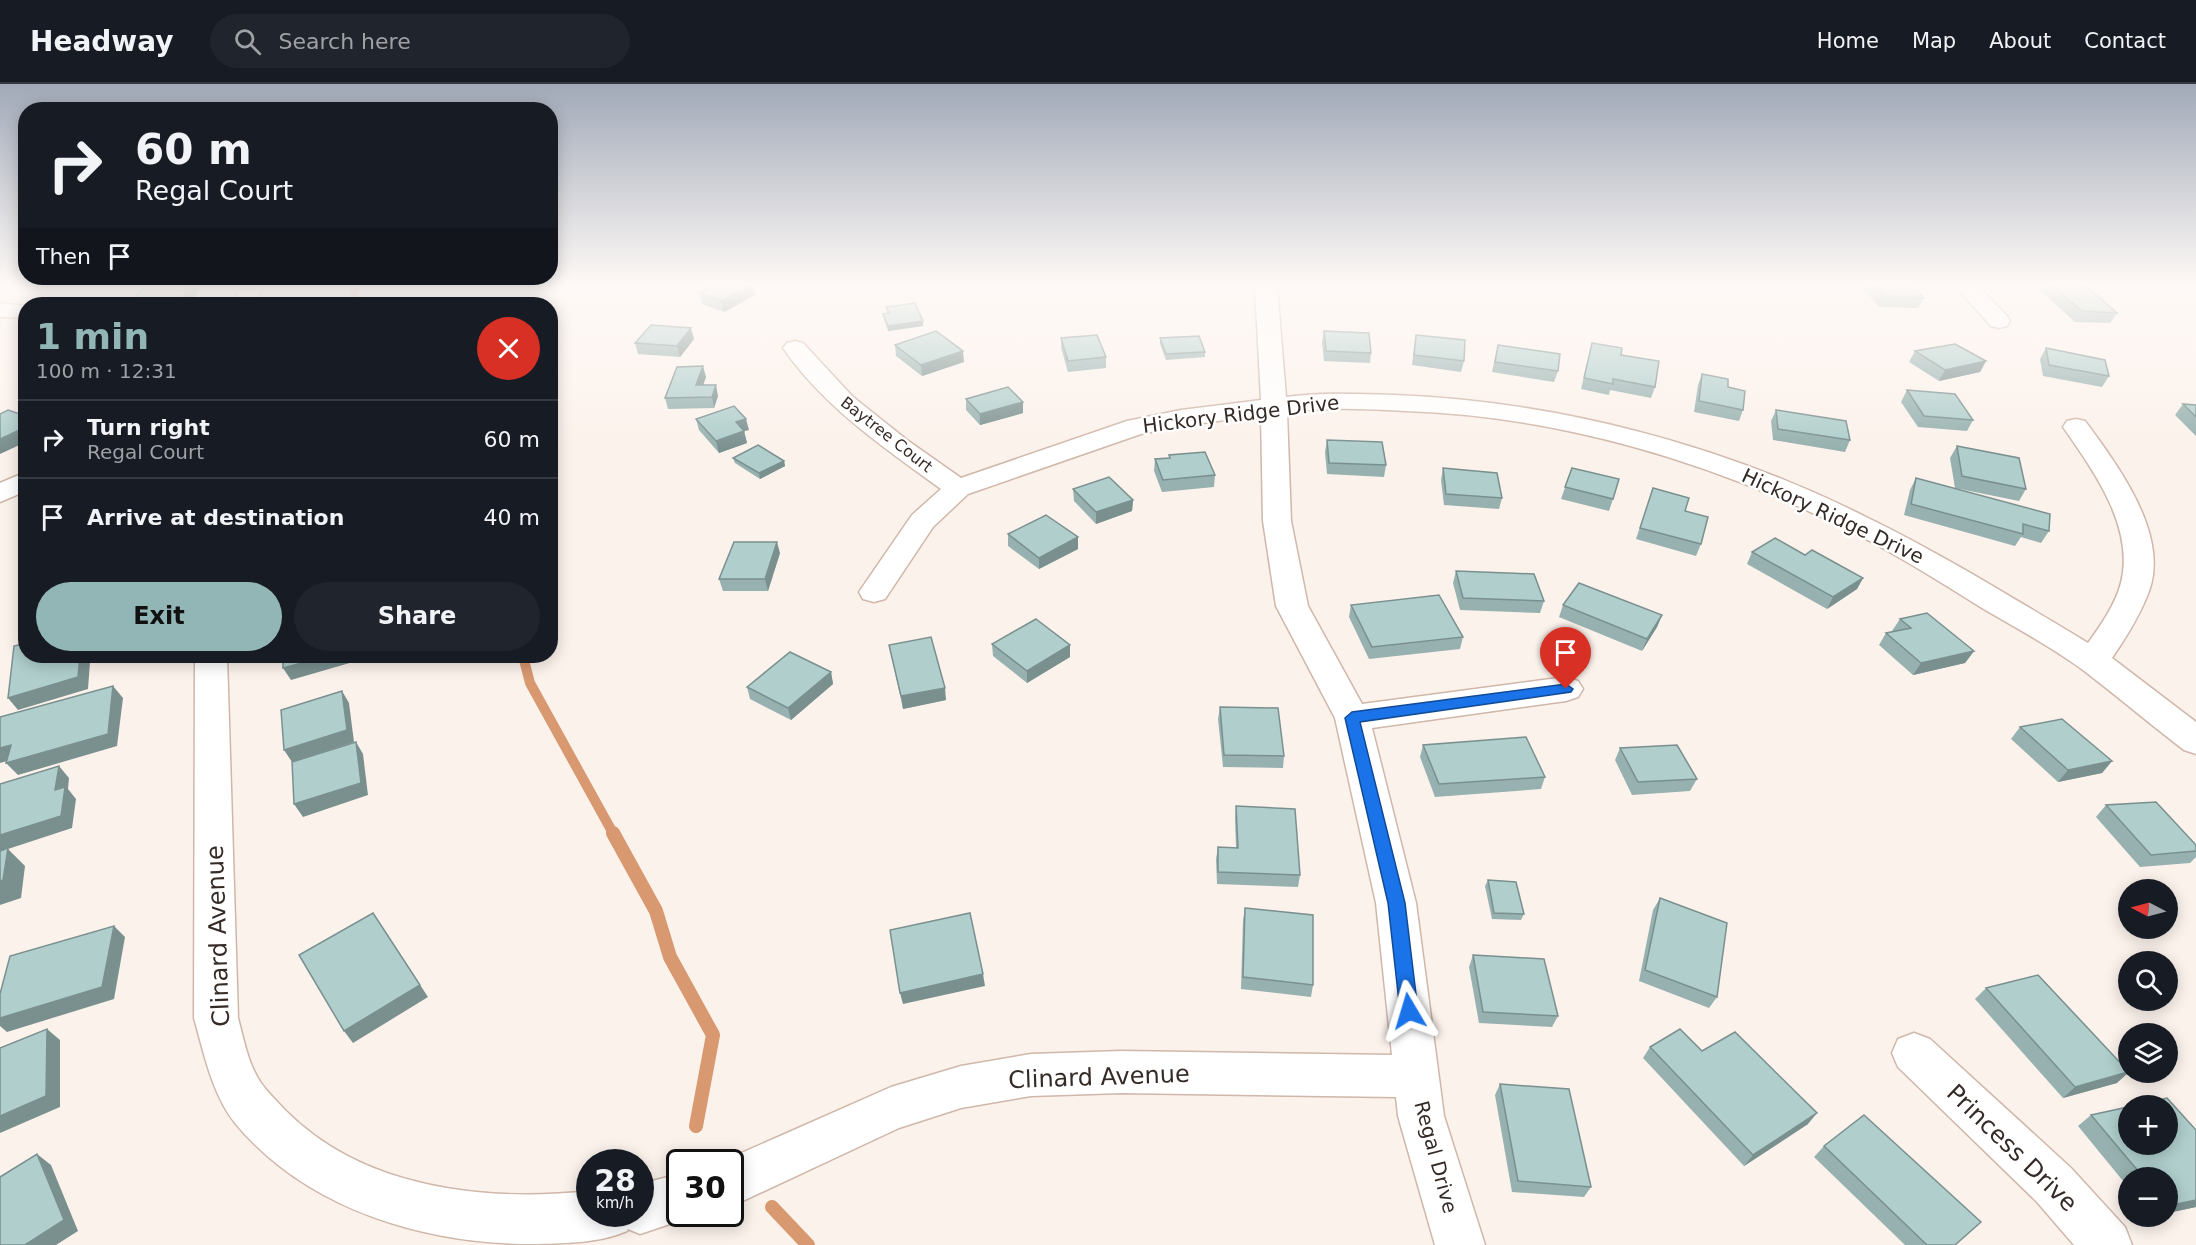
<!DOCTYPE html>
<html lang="en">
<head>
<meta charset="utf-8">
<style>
	:root { --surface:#171b24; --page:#20242c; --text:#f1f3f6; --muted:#9ea1a6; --line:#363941; --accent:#92b5b6 }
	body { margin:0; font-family:"DejaVu Sans",sans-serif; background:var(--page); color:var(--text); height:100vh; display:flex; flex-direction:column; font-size:22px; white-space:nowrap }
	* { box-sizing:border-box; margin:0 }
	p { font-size:20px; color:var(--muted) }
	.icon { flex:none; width:33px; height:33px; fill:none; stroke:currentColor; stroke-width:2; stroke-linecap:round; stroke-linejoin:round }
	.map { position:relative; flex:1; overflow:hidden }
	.sheet { position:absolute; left:18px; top:213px; width:540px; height:366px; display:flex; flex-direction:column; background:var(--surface); border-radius:24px; box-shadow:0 3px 15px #0003 }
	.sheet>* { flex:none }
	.guide { position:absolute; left:18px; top:18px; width:540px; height:183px; border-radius:24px; box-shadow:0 3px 15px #0003; background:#171b24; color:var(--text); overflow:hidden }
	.needle { width:39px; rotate:276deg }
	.controls { position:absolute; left:2118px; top:795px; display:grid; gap:12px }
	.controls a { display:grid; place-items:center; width:60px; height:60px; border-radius:50%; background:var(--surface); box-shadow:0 3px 15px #0003; font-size:30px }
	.speed { position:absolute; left:576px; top:1065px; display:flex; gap:12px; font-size:30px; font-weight:700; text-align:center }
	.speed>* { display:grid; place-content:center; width:78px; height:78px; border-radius:50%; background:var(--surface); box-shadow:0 3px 15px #0003; line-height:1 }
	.speed small { font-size:15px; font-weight:400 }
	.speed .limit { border:3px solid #111; border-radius:9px; background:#fff; color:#111 }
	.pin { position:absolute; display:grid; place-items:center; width:51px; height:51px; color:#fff; margin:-62px -26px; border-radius:50% 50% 50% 0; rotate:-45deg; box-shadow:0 0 6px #0007 }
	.pin .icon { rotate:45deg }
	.me { position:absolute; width:66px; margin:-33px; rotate:353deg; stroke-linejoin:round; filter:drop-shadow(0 0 4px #0008) }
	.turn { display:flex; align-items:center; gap:21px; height:126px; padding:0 18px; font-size:27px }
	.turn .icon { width:78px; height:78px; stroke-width:2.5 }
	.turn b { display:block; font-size:42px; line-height:51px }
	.then { display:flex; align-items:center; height:57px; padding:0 18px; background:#0003; gap:12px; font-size:22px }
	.round { display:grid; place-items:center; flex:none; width:63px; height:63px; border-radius:32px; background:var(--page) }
	.headline { display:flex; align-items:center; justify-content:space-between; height:102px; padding:0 18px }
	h1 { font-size:36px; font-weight:800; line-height:45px; color:var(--accent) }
	.action { display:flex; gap:12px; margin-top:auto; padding:12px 18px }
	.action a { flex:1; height:69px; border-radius:36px; background:var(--accent); color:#111; font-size:24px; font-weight:800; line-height:69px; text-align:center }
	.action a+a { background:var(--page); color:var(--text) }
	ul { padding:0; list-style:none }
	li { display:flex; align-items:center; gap:18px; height:78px; padding:0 18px; border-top:2px solid var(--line) }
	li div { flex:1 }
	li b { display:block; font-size:22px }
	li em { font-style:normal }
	header { display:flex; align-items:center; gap:36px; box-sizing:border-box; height:84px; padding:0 30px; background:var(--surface); border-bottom:2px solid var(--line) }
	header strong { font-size:28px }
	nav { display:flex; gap:33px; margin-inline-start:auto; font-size:21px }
	.search { width:420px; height:54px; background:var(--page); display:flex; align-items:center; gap:15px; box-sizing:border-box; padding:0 21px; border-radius:33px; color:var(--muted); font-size:22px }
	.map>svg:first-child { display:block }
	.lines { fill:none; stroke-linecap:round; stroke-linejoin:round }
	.stream-far2 { stroke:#d89870; stroke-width:8 }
	.stream-far1 { stroke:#d89870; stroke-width:10 }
	.stream { stroke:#d89870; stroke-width:14 }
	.street-casing { stroke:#cfb7a9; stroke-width:3 }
	.street { fill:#fff; fill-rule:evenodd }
	.wall { fill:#96b1af }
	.shaded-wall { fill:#7a908f }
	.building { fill:#afcecc; stroke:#7a908f; stroke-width:1.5 }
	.route { fill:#1a73e8; stroke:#114b97; stroke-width:1.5 }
	.labels { text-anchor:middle; stroke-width:5; stroke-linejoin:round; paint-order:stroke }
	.far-street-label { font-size:16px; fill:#352b26; stroke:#fff }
	.street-label { font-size:20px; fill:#352b26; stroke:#fff }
	.near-street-label { font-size:24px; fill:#352b26; stroke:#fff }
</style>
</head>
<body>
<header>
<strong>Headway</strong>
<div class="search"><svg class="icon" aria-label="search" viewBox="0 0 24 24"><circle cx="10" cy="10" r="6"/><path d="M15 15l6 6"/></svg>Search here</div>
<nav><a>Home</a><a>Map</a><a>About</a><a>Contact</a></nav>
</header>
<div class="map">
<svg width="2196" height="1161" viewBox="0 0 2196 1161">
	<rect width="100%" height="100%" fill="#fcf2ec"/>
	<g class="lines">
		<polyline class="stream-far2" points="353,220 356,202"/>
		<polyline class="stream-far1" points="523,572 530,599 614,751"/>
		<g class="stream">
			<polyline points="613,749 656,827 670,873 713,951 696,1042"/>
			<polyline points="772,1123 808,1161"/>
		</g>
		<defs>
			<g id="street">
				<polygon points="241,202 263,202 255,220 233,220"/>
				<path d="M1255,202H1277L1286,313C1323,308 1357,310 1394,311C1556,317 1724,361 1868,434C1944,471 2016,516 2088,559C2101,541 2115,521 2121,499C2135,443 2093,386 2063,343L2067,337L2076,335L2085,337C2116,379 2166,445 2151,501C2143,527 2127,552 2112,574L2196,638V670L2184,666C2150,640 2117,612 2083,586C2052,563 2016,544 1982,524C1937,496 1893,468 1846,445C1709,377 1558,332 1405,327C1365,325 1327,323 1287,328L1291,437L1308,522L1362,620L1566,593L1578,597L1583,605L1578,613L1566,617L1372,644L1416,819L1444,1032L1485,1161H1435L1398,1032L1396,1013L1121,1009L1031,1012L961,1024L899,1044L730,1123V1078H721L891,1003L961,982L1031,970L1121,967L1392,971L1376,819L1335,634L1276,522L1263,437L1261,331L1181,342L1141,350L968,410L933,443L885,515L874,518L863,515L859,508L912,431L941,405C884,364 823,322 783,264L787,259L795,257L803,259L853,313L907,356L961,394L1127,337L1181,326L1261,316Z"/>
				<polygon points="1955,202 1978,202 2007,232 2010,237 2007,242 1999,244 1991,242"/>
				<polygon points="0,219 26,222 26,234 0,233"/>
				<polygon points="26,388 26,407 0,418 0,399"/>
				<path d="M195,572H227L238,934C244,956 248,980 261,999C268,1009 277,1017 285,1026C363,1105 484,1118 590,1107V1130H640V1100L680,1090V1130H698L697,1131L640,1150L628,1145L627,1147C599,1159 568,1159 538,1160C428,1161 308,1127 235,1039C212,1010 204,969 194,934Z"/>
				<polygon points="1914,949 1930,955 2071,1084 2125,1143 2132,1161 2074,1161 2037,1118 1898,983 1892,969 1898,955"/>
			</g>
		</defs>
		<use href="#street" class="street-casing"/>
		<use href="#street" class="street"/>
	</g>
	<g class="wall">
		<polygon points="1864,202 1906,202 1910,206 1924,214 1918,224 1879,223 1863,204"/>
		<polygon points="2046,202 2086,202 2117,229 2110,239 2075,238 2042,208"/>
		<polygon points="699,209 755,211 724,228 702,220"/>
		<polygon points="886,223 923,242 888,247 884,235 883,230 887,229"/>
		<polygon points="1324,247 1371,269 1370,279 1324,277 1322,258"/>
		<polygon points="1416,251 1464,277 1461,288 1412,281"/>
		<polygon points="1061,254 1106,273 1106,284 1068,288 1061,264"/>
		<polygon points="1160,254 1205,268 1205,273 1166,276 1160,260"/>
		<polygon points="694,255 680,273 638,270 635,259"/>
		<polygon points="1592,259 1621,271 1655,303 1651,314 1610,306 1609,311 1581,305"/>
		<polygon points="895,261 964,278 922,292 896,272"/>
		<polygon points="1498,261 1558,287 1554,298 1492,288"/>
		<polygon points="2046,264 2109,292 2102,303 2043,292 2040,275"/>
		<polygon points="1915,267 1986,277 1980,288 1939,297 1909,278"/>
		<polygon points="1702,290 1743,326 1739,337 1694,328 1698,301"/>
		<polygon points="706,293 703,301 718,312 714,324 668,325 665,314"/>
		<polygon points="1907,306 1973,336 1967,347 1918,343 1901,318"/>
		<polygon points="966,315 1023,329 980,341 966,326"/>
		<polygon points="2183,320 2196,321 2196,352 2175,331"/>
		<polygon points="1776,326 1850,356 1845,368 1773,356 1771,337"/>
		<polygon points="696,335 749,346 744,347 747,359 719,369 699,346"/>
		<polygon points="1327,356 1386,381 1384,393 1327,390 1325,368"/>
		<polygon points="1957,362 2026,405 2019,417 1955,404 1950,374"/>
		<polygon points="1169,371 1215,391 1214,403 1162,408 1154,387 1155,375 1169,374"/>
		<polygon points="733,374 784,377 785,382 760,395 735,379"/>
		<polygon points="1443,384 1502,414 1499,425 1444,421 1441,396"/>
		<polygon points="1572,384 1613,415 1609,427 1561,415"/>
		<polygon points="1916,394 2049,447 2041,459 2021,453 2015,462 1904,431 1910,406"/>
		<polygon points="1073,405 1133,416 1132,427 1096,440 1074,417"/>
		<polygon points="1649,416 1685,427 1701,460 1696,472 1636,455"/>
		<polygon points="1008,450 1078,465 1039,485 1008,462"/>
		<polygon points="1752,468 1805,471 1863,494 1857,505 1827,525 1747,480"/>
		<polygon points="780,469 768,507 723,507 719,495"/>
		<polygon points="1456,487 1544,517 1540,529 1460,526 1453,499"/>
		<polygon points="1351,521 1463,553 1460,565 1369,575 1349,533"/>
		<polygon points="1563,521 1662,531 1657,543 1642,567 1559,533"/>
		<polygon points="1900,535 1974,567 1965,579 1913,591 1879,561 1886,549 1893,548 1892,547"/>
		<polygon points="992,560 1070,561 1070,573 1027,599 993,572"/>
		<polygon points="889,561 946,616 903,625"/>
		<polygon points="831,588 833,600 791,636 750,615 747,603"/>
		<polygon points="1220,623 1284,672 1283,684 1223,683 1218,635"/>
		<polygon points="2020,643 2112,677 2102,689 2058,698 2011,655"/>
		<polygon points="1423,661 1545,693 1541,705 1435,713 1420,673"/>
		<polygon points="1620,664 1697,695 1690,707 1632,711 1615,676"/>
		<polygon points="2106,721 2196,761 2196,773 2190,779 2140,783 2096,733"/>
		<polygon points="1236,722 1300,791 1298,803 1217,800 1216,775 1218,763 1236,764 1235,734"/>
		<polygon points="1488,796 1524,830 1521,836 1492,835 1485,802"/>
		<polygon points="1660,814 1717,913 1709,924 1639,897 1653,826"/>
		<polygon points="1245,824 1313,901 1311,913 1241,905 1243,836"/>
		<polygon points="1473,871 1558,932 1552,943 1479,939 1469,883"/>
		<polygon points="1986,904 2117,999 2063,1014 1975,915"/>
		<polygon points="1650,963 1702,967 1808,1040 1744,1082 1643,974"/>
		<polygon points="1500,1000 1591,1103 1584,1113 1512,1108 1495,1011"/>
		<polygon points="2167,1014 2196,1046 2196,1123 2168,1129 2168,1094 2128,1094 2128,1103 2078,1042 2091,1031 2128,1023 2128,1060 2168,1060 2168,1022 2133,1022"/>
		<polygon points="1824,1062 1955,1161 1905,1161 1814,1073"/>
	</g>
	<g class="shaded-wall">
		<polygon points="190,202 202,202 190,220 133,220 131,218"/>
		<polygon points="750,202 753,202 755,211 724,228 721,217"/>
		<polygon points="923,237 923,242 888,247 888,242"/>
		<polygon points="691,244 694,255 680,273 677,262"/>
		<polygon points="963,267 964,278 922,292 921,281"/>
		<polygon points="1986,277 1980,288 1939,297 1945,286"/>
		<polygon points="703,282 706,293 699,312 696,301"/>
		<polygon points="716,301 718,312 714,324 712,313"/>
		<polygon points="1023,318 1023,329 980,341 980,330"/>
		<polygon points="746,335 749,346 744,347 747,359 719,369 716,357 736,338"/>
		<polygon points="26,343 26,358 0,370 0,355"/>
		<polygon points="784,377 785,382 760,395 759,389"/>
		<polygon points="1133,416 1132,427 1096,440 1096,428"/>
		<polygon points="1078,453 1078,465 1039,485 1039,474"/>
		<polygon points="777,458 780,469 768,507 765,495"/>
		<polygon points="1863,494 1857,505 1827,525 1833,513"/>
		<polygon points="1662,531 1657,543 1642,567 1647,555"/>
		<polygon points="1070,561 1070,573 1027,599 1027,587"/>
		<polygon points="1974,567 1965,579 1913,591 1921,579"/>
		<polygon points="80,572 110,572 90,578 88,605 18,626 8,614"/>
		<polygon points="328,572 352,572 353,578 291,596 283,584"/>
		<polygon points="831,588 833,600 791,636 788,624"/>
		<polygon points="113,602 123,614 117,662 18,691 6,679"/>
		<polygon points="945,604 946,616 903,625 901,612"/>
		<polygon points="342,607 349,619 354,658 292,678 284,666"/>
		<polygon points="356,658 363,670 368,711 303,733 294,720"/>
		<polygon points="11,661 22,673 0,679 0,664"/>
		<polygon points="2112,677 2102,689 2058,698 2068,686"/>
		<polygon points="59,682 69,694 68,705 76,715 72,744 8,765 25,782 21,814 0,821 0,751 55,706"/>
		<polygon points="381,841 428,913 353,959 344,947"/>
		<polygon points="114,842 125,853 114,915 7,948 0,942 0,934"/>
		<polygon points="983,890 985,902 903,920 900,909"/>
		<polygon points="47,945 60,956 60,1023 0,1049 0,1032"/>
		<polygon points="2129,988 2117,999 2063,1014 2075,1003"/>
		<polygon points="1817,1029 1808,1040 1744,1082 1753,1071"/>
		<polygon points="37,1070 51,1081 78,1147 56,1161 25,1161"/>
		<polygon points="2196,1116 2196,1123 2168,1129 2168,1122"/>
	</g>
	<g class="building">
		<polygon points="144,202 190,202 182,213 131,218"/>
		<polygon points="713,202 750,202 721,217 699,209"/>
		<polygon points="1875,202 1906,202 1910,206 1917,206 1924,214 1884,212"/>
		<polygon points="2053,202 2086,202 2117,229 2082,227"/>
		<polygon points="915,219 923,237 888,242 883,230 889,229 886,223"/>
		<polygon points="651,241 691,244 677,262 635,259"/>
		<polygon points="936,247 963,267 921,281 895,261"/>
		<polygon points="1324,247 1369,249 1371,269 1326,267"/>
		<polygon points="1097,251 1106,273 1068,277 1061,254"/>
		<polygon points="1416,251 1465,256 1464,277 1414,271"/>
		<polygon points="1199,252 1205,268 1166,270 1160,254"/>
		<polygon points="1592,259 1622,264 1621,271 1659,277 1655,303 1613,295 1613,300 1584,294"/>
		<polygon points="1955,260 1986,277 1945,286 1915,267"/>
		<polygon points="1498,261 1560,270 1558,287 1495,278"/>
		<polygon points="2046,264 2105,276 2109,292 2049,281"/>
		<polygon points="703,282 696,301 716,301 712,313 665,314 677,283"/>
		<polygon points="1702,290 1728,295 1728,303 1745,307 1743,326 1699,317"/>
		<polygon points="1008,303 1023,318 980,330 966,315"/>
		<polygon points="1907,306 1955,310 1973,336 1924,332"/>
		<polygon points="2183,320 2196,321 2196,333"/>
		<polygon points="734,322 746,335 736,338 744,347 716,357 696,335"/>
		<polygon points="8,326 26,332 26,343 0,355 0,330"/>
		<polygon points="1776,326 1846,337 1850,356 1778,345"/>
		<polygon points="1327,356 1382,358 1386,381 1329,379"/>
		<polygon points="758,361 784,377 759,389 733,374"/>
		<polygon points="1957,362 2019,374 2026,405 1962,392"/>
		<polygon points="1205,368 1215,391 1163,396 1155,375 1170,374 1169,371"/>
		<polygon points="1443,384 1497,389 1502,414 1446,410"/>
		<polygon points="1572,384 1619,395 1613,415 1565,403"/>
		<polygon points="1109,393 1133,416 1096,428 1073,405"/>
		<polygon points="1916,394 2050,430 2049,447 2023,440 2023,450 1911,420"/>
		<polygon points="1653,404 1689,414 1685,427 1708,433 1701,460 1640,444"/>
		<polygon points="1046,431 1078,453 1039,474 1008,450"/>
		<polygon points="1775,454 1805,471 1812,466 1863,494 1833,513 1752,468"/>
		<polygon points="734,458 777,458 765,495 719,495"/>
		<polygon points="1456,487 1534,490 1544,517 1463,514"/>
		<polygon points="1579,499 1662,531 1647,555 1563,521"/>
		<polygon points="1439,511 1463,553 1372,563 1351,521"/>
		<polygon points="1927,529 1974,567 1921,579 1886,549 1911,544 1900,535"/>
		<polygon points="1036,535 1070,561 1027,587 992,560"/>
		<polygon points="931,553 945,604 901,612 889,561"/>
		<polygon points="26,559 26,572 80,572 78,593 8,614 14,562"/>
		<polygon points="790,568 831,588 788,624 747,603"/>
		<polygon points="283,572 328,572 283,584"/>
		<polygon points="113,602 108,650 6,679 11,661 0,664 0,633"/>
		<polygon points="342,607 347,646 284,666 281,626"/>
		<polygon points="1220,623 1278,624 1284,672 1224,671"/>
		<polygon points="2062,635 2112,677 2068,686 2020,643"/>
		<polygon points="1526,653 1545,693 1439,700 1423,661"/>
		<polygon points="356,658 361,699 294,720 292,678"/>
		<polygon points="1677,661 1697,695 1638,698 1620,664"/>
		<polygon points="59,682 55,706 65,703 61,732 0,751 0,700"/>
		<polygon points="2156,718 2196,761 2196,767 2151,771 2106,721"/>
		<polygon points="1236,722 1295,725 1300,791 1218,788 1218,763 1238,764"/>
		<polygon points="8,764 3,796 0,797 0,767"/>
		<polygon points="1488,796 1516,798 1524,830 1494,829"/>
		<polygon points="1660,814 1727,839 1717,913 1645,886"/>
		<polygon points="1245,824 1313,831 1313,901 1243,893"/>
		<polygon points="373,829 420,901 344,947 299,871"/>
		<polygon points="970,829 983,890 900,909 890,846"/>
		<polygon points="114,842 102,903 0,934 0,910 10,872"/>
		<polygon points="1473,871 1544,875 1558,932 1483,928"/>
		<polygon points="2038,891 2128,987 2128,988 2075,1003 1986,904"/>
		<polygon points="47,945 46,1012 0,1032 0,964"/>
		<polygon points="1680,945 1702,967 1735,948 1817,1029 1753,1071 1650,963"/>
		<polygon points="1500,1000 1569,1005 1591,1103 1518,1097"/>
		<polygon points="2167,1014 2196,1046 2196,1116 2168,1122 2168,1094 2144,1094 2091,1031 2128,1023 2128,1060 2168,1060 2168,1022 2133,1022"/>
		<polygon points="1864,1031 1981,1138 1955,1161 1927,1161 1824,1062"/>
		<polygon points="37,1070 64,1136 25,1161 0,1161 0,1093"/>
	</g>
	<linearGradient id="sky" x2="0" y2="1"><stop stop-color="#a1a9b8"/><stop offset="0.55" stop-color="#fef9f6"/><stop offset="1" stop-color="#fef9f6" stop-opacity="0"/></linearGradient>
	<rect width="2196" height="365" fill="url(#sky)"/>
	<polygon class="route" points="1566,600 1573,605 1571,608 1360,638 1405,819 1418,927 1415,932 1409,935 1403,932 1400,927 1388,819 1345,634 1352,628"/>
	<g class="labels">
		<g class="far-street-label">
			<text transform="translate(887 350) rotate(38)" y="6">Baytree Court</text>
		</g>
		<g class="street-label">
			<text transform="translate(1241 330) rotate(-7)" y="7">Hickory Ridge Drive</text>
			<text transform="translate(1833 432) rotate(25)" y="7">Hickory Ridge Drive</text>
			<text transform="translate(1436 1073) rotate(75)" y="7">Regal Drive</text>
		</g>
		<g class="near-street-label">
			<text transform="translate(218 852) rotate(-92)" y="8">Clinard Avenue</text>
			<text transform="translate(1099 993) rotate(-2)" y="8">Clinard Avenue</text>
			<text transform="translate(2012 1064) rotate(44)" y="8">Princess Drive</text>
		</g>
	</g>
</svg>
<div class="controls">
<a><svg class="needle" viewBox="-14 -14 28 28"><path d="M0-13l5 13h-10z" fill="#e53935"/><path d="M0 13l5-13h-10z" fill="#9ea1a6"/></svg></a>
<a><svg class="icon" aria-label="search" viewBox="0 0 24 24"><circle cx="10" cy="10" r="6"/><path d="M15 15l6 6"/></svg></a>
<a><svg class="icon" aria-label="layers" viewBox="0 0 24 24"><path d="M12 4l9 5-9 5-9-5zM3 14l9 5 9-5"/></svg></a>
<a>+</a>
<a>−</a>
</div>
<div class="speed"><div>28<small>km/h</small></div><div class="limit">30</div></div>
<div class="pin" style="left:1566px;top:605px;background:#d93025"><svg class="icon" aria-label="arrive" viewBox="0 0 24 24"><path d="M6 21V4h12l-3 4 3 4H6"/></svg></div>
<svg class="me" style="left:1409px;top:927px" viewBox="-20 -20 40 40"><path d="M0-17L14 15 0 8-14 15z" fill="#1a73e8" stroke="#fff" stroke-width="4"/></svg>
<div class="guide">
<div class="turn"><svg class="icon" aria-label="right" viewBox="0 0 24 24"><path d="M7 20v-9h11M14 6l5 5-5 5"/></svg><div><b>60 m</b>Regal Court</div></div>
<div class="then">Then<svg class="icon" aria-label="arrive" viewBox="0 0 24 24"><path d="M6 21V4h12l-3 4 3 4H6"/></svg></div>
</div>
<section class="sheet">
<div class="headline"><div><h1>1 min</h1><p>100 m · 12:31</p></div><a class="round" style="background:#d93025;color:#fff"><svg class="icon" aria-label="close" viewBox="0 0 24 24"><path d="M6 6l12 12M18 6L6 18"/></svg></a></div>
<ul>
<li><svg class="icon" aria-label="right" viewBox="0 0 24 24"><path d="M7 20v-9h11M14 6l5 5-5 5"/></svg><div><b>Turn right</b><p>Regal Court</p></div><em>60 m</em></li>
<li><svg class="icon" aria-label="arrive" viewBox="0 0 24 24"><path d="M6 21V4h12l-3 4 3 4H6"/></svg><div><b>Arrive at destination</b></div><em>40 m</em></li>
</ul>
<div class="action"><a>Exit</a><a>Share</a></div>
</section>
</div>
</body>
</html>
